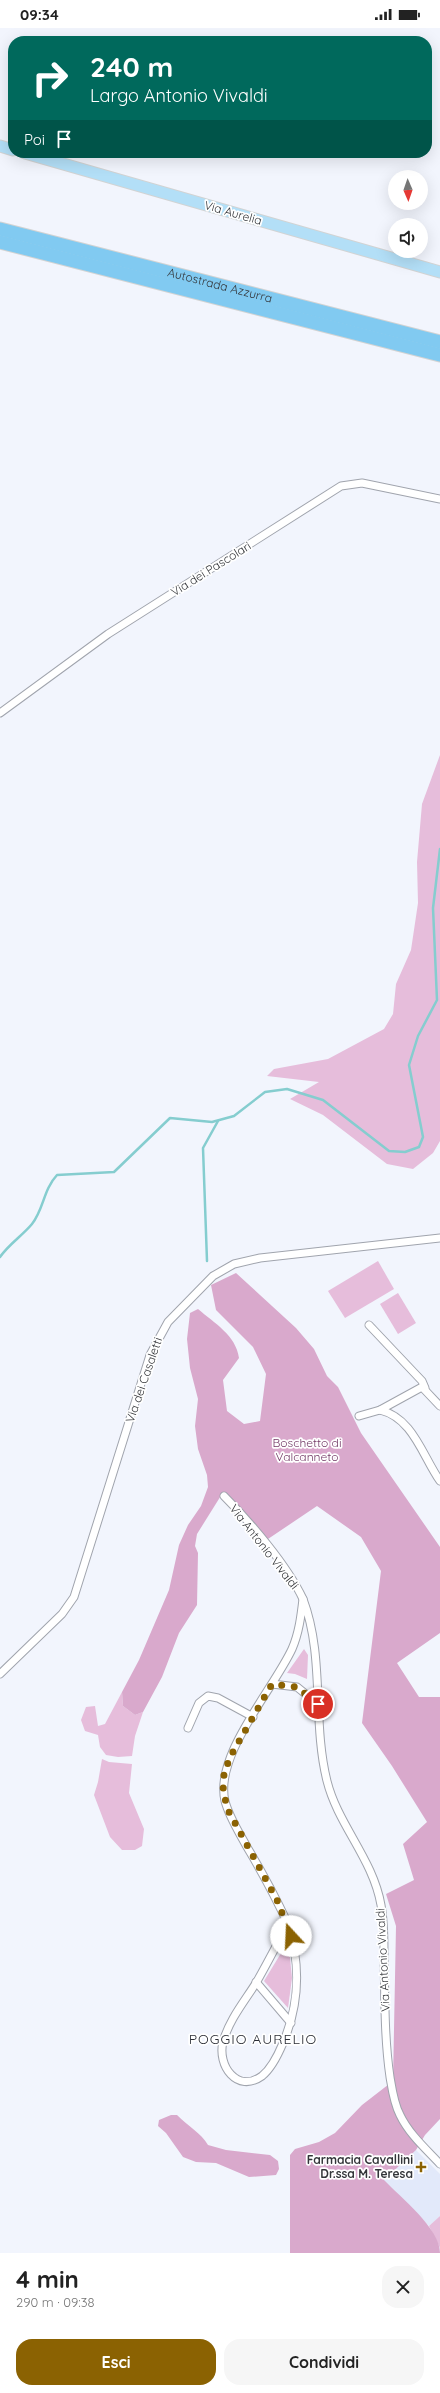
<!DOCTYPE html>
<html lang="it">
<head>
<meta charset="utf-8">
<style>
	:root { --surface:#fff; --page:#f6f6f6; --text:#222; --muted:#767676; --accent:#8b6202 }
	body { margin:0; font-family:Quicksand,sans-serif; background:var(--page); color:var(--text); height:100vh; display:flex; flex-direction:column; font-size:15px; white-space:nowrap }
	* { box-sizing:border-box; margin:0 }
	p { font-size:13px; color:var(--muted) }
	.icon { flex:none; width:22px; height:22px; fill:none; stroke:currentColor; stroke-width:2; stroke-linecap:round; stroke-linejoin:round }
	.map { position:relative; height:2225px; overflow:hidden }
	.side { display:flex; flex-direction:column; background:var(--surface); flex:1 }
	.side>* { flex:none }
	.guide { position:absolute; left:8px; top:8px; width:424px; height:122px; border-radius:16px; box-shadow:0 4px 16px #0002; background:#00695c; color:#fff; overflow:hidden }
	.needle { width:26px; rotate:178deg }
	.tools { position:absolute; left:388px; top:142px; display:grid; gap:8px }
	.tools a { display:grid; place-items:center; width:40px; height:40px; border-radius:50%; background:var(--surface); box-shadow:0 4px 16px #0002; font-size:20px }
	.pin { position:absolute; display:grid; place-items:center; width:34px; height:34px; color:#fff; margin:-17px; border:2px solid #fff; border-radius:50%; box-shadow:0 1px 4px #0007 }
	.me { position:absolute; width:44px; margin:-22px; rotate:340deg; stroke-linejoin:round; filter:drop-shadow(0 0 3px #0008) }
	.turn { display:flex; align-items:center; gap:14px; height:84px; padding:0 16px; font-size:18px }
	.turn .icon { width:52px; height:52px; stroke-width:2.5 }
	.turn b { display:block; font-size:28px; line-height:34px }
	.then { display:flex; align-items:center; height:38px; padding:0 16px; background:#0003; gap:8px; font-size:15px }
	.round { display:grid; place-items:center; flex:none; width:42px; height:42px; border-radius:16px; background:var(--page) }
	.overview { display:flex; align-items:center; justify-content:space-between; height:68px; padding:0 16px }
	h1 { font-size:24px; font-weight:700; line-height:30px }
	.primary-button { display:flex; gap:8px; margin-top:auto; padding:8px 16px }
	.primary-button a { flex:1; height:46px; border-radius:16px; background:var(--accent); color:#fff; font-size:16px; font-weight:700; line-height:46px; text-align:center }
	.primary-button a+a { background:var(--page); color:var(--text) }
	.status { display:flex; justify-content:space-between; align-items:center; height:28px; padding:0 20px; background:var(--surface); direction:ltr }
	.status svg { height:11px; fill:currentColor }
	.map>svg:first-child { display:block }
	.built { fill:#e2e9fa }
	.green { fill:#e6bddb }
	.forest { fill:#d9a9cc }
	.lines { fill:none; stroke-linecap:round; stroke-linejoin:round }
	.stream { stroke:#85cdcf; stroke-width:2.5 }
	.minor-casing { stroke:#a0a4ad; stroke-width:9 }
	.primary-casing { stroke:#d2d3d3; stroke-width:13 }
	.motorway-casing { stroke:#d2d3d3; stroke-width:15 }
	.minor { stroke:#fff; stroke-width:7 }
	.primary { stroke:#b3dff7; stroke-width:11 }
	.motorway { stroke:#81caf1; stroke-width:13 }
	.route { stroke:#8b6202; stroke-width:7; stroke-dasharray:0 12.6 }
	.poi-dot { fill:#8b6202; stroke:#fff; stroke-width:1.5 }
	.labels { text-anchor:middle; stroke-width:3.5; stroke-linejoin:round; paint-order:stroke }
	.street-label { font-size:12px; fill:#333539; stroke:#fff }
	.park-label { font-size:12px; fill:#713764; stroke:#fff }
	.poi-label { font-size:12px; font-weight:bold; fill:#333539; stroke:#fff; text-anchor:end }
	.quarter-label { font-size:14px; letter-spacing:1px; fill:#2b2e36; stroke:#fff }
</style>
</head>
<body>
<div class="status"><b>09:34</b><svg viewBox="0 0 49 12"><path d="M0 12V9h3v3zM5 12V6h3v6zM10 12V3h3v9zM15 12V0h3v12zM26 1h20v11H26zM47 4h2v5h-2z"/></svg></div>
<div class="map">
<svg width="440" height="2225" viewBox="0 0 440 2225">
	<rect width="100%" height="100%" fill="#f2f5fd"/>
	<polygon class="built" points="416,2122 440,2146 440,2188 429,2198 383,2152"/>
	<g class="green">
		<polygon points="440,727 440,1113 433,1125 413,1141 387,1136 323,1087 290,1071 319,1054 267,1048 274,1041 328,1031 384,1001 393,986 396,956 411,922 418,875 417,834 422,776"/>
		<polygon points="378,1233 394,1261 345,1290 328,1263"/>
		<polygon points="398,1265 416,1295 398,1306 380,1276"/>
		<polygon points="304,1621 308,1627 307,1651 295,1646 287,1645"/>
		<polygon points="122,1664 123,1678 135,1687 143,1684 135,1708 132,1728 118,1729 106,1727 100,1719 98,1707 85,1703 81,1692 86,1679 95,1678 98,1698 105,1696"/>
		<polygon points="102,1731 109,1734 132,1736 129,1765 144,1801 142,1818 135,1822 122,1822 110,1809 94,1767 98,1754"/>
		<polygon points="286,1917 289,1920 292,1950 288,1980 264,1953"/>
		<polygon points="440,2188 440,2220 429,2198"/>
	</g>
	<g class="forest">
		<path d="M236,1245L296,1300L314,1321L327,1348L338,1359L361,1405L440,1519V1605L397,1635L419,1669H440V2091L425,2107L416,2122L384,2152C400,2169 440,2200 440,2225H290V2127L295,2121L319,2114L335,2105L362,2077L393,2053L396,1898L386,1866L414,1852L403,1816L427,1794L392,1738L362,1695L381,1543L361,1509L317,1478L268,1511L237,1476L222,1466L197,1506L195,1518L198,1525L197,1577L179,1605L162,1649L143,1684L135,1687L123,1678L122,1664L139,1632L169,1562L179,1517L188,1497L201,1478L208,1459L207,1447L198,1421L195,1398L198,1371L190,1340L187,1311L190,1285L198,1281C214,1295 236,1307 239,1330L223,1352L227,1383L244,1396L260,1393L266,1346L253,1319L216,1282L211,1257Z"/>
		<path d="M171,2087H177C188,2098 201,2105 208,2117L226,2122L270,2127L278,2133L279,2141L276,2147L249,2149L216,2135L196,2134L183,2129L166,2105L158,2098L159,2092Z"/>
	</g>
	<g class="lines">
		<g class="stream">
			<path d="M0,1229C9,1216 22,1208 32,1196C44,1181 43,1162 57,1147L114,1144L170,1090L212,1094L234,1088L265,1064L287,1061L323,1072L389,1123L405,1124L419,1119L423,1109L409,1037L418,1008L437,972L433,880L440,821"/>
			<polyline points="207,1233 203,1120 218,1093"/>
		</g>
		<defs>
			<g id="minor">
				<polyline points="0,685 108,606 341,458 362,455 440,471"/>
				<polyline points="369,1297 422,1353 425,1360"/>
				<polyline points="380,1382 422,1359 440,1378"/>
				<path d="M359,1388L380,1382C413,1390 422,1427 440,1453"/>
				<path d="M224,1468C250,1494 287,1537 303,1571"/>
				<polyline points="0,1646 62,1586 74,1569 150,1327 168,1294 213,1248 234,1236 260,1230 440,1210"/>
				<polyline points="272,1656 297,1659 318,1676"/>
				<polyline points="188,1700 199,1675 208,1668 218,1670 253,1689"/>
				<path d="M288,1896C301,1937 300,1975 283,2015C278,2027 272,2040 262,2048C237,2066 217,2037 223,2014C229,1992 244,1974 256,1955C267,1936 277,1916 288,1896C276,1870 262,1844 247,1819C239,1804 229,1789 225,1773C214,1727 273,1662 292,1621C299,1605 301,1588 303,1571C325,1629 312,1693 327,1753C338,1797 373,1831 381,1877C384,1893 384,1909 384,1925C385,1966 384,2008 390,2049C392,2061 394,2076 400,2087C409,2106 426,2121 440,2136"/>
				<polyline points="256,1954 291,1995"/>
			</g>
			<g id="primary">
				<polyline points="0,118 13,122"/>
				<polyline points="25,125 440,244"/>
			</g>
			<g id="motorway">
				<path id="s1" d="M0,201L440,314"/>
				<polyline points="0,214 440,327"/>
			</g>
		</defs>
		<use href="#minor" class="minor-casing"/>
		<use href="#primary" class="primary-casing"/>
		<use href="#motorway" class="motorway-casing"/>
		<use href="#minor" class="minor"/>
		<use href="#primary" class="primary"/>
		<use href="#motorway" class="motorway"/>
	</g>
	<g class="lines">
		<polyline class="route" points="291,1908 277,1872 229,1784 223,1764 224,1746 230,1729 272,1656 297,1659 318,1676"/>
	</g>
	<path class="poi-dot" d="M419 2133h4v4h4v4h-4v4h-4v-4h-4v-4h4z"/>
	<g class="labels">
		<g class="street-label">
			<text transform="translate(233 185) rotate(16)" y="4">Via Aurelia</text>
			<text dy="4" stroke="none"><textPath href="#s1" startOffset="227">Autostrada Azzurra</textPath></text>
			<text transform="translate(211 541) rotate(-32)" y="4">Via dei Pascolari</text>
			<text transform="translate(144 1352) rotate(-71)" y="4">Via dei Casaletti</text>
			<text transform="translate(264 1519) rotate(52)" y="4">Via Antonio Vivaldi</text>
			<text transform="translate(383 1932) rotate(-93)" y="4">Via Antonio Vivaldi</text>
		</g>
		<g class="park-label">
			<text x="307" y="1419">Boschetto di<tspan x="307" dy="14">Valcanneto</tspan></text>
		</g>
		<g class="poi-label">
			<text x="413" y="2136">Farmacia Cavallini<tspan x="413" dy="14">Dr.ssa M. Teresa</tspan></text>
		</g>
		<g class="quarter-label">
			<text x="253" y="2016">POGGIO AURELIO</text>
		</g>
	</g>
</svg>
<div class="tools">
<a><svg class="needle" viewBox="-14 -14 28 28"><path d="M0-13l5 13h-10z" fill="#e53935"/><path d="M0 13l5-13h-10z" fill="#767676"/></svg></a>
<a><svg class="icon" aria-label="sound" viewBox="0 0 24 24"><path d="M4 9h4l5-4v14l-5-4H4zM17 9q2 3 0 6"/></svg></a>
</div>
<div class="pin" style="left:318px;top:1676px;background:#d93025"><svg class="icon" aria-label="arrive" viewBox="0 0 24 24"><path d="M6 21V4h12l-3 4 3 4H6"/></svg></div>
<svg class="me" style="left:291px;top:1908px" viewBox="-20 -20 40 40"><circle r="19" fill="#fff"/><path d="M0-13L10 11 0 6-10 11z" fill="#8b6202"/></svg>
<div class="guide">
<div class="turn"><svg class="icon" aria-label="right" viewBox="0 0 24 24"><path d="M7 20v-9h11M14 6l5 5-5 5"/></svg><div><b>240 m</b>Largo Antonio Vivaldi</div></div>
<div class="then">Poi<svg class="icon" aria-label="arrive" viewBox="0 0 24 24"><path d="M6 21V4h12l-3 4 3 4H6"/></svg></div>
</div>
</div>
<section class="side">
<div class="overview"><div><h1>4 min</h1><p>290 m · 09:38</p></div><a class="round"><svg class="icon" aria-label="close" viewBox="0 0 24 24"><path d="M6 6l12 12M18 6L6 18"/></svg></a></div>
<div class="primary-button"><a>Esci</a><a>Condividi</a></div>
</section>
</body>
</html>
